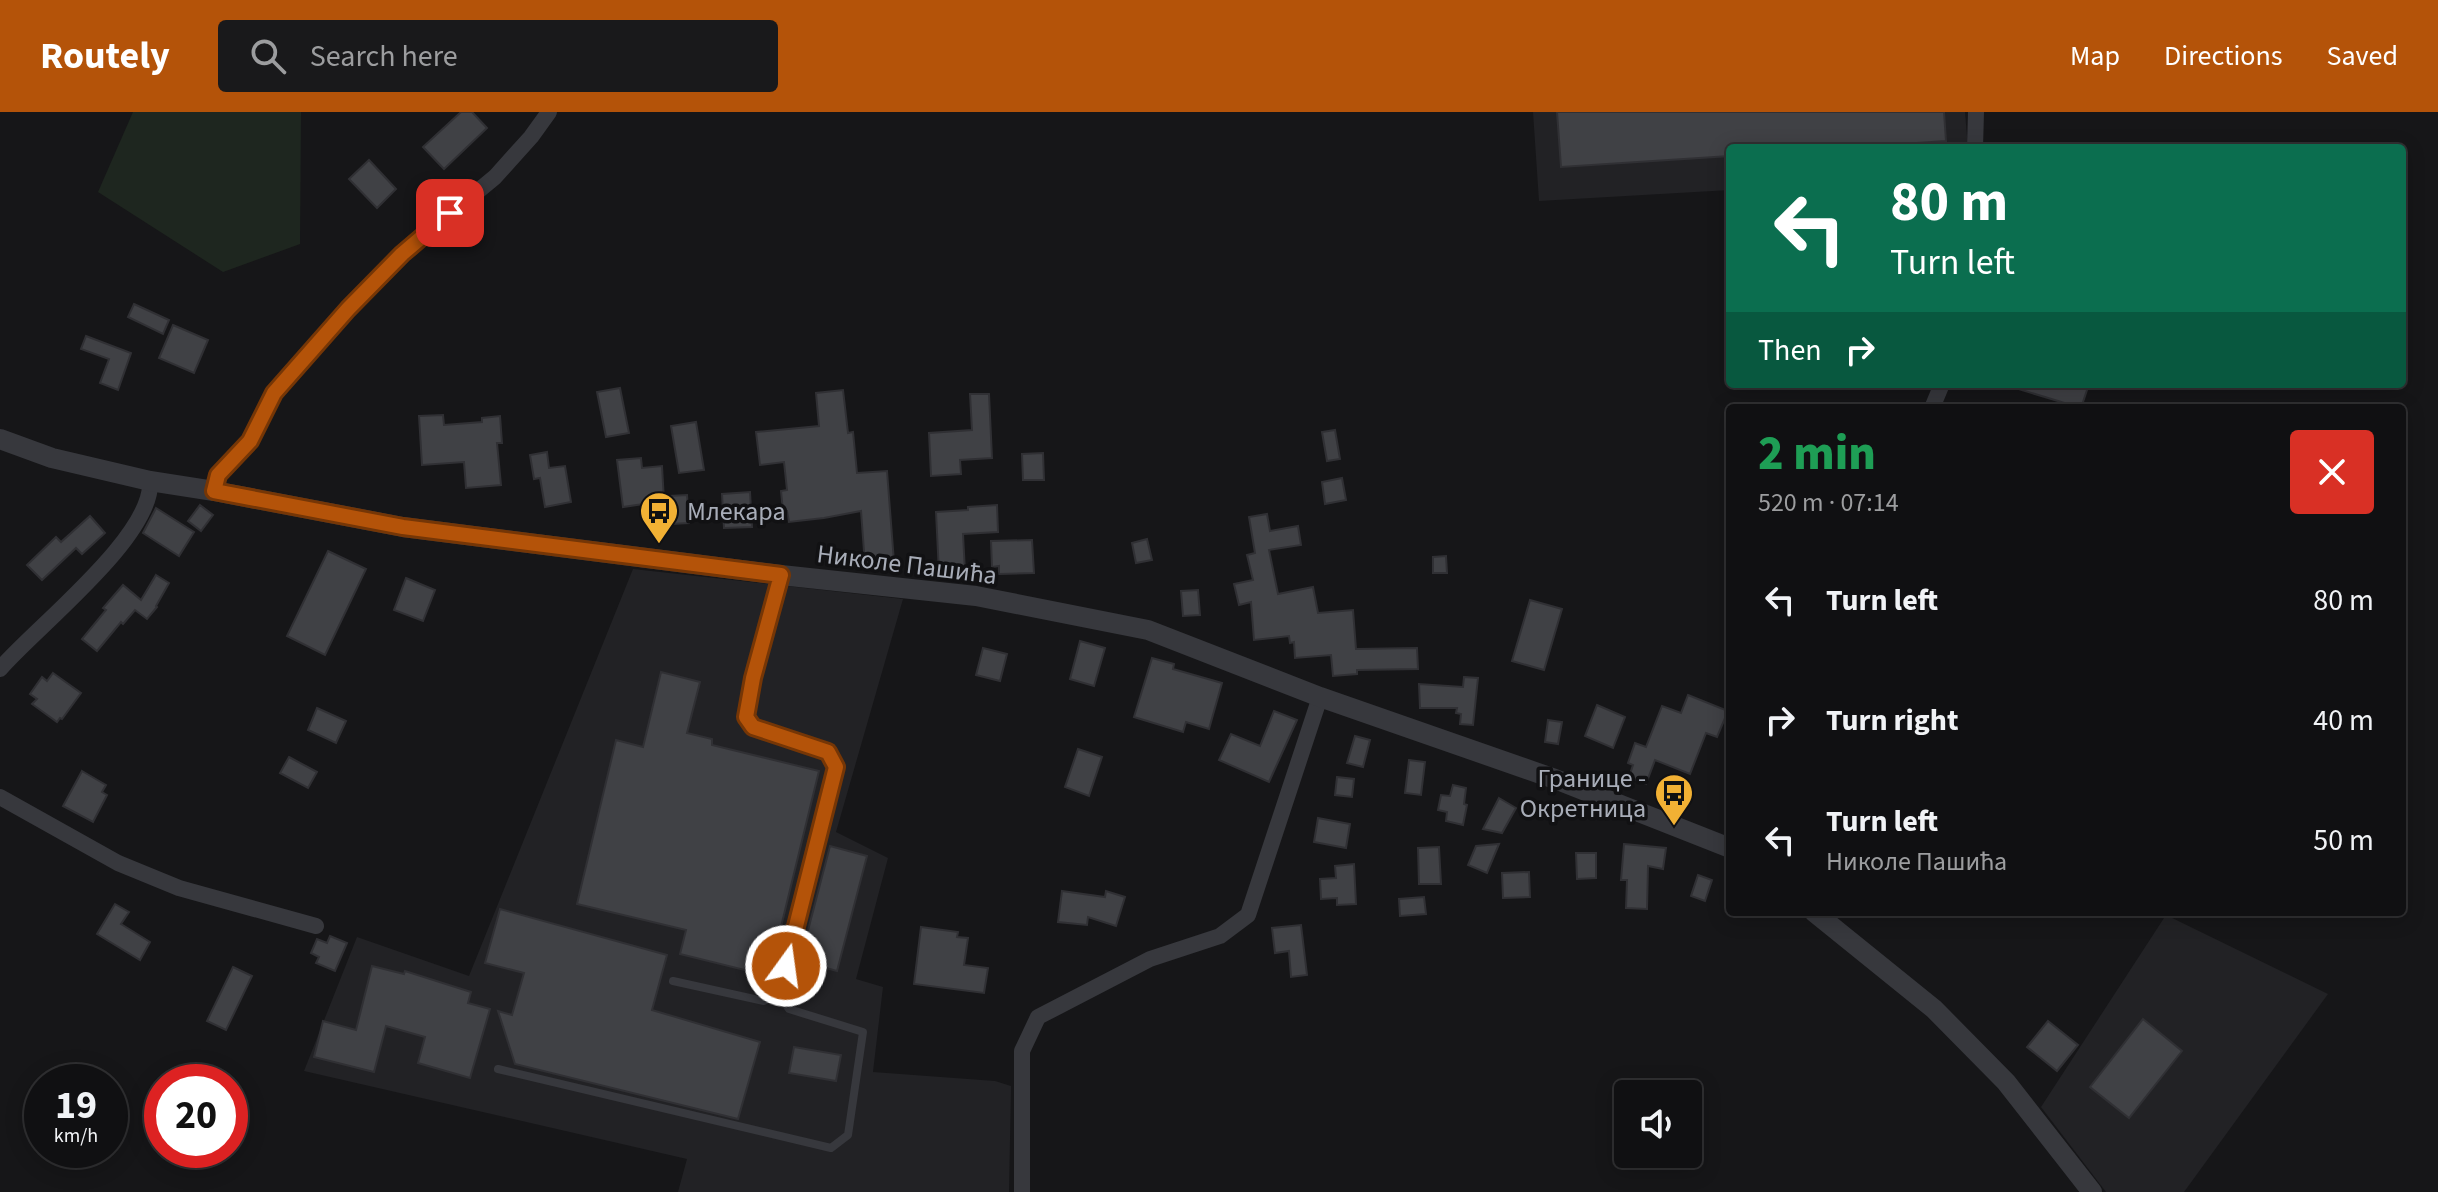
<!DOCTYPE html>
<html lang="en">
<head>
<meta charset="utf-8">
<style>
	:root { --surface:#101012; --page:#19191b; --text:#f1f3f6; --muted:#9c9d9f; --line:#303032; --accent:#b45309 }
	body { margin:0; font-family:"Source Sans 3",sans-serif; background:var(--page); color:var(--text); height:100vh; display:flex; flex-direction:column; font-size:30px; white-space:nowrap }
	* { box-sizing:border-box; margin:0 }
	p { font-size:26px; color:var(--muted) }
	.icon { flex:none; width:44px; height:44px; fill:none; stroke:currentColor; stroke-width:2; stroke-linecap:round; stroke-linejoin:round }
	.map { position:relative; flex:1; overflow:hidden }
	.side { position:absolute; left:1726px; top:292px; width:680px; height:512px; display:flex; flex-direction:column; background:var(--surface); border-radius:8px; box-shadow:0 4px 20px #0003,0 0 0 2px var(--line) }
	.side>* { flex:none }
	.hud { position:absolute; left:1726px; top:32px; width:680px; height:244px; border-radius:8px; box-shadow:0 4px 20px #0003,0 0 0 2px var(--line); background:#0b6e4f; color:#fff; overflow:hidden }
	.tools { position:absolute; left:1614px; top:968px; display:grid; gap:16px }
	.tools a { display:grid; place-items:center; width:88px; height:88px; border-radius:8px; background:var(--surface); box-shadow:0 4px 20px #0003,0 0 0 2px var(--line); font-size:40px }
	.speed { position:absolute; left:24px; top:952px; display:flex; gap:16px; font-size:40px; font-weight:700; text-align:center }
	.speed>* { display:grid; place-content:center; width:104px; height:104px; border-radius:50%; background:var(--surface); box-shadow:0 4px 20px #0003,0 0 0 2px var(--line); line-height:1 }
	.speed small { font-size:20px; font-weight:400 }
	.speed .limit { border:12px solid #d22; background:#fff; color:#111 }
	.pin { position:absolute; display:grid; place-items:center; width:68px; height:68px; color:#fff; margin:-34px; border-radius:16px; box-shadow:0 4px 12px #0006 }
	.me { position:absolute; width:88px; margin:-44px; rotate:14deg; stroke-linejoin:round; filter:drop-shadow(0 0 6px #0008) }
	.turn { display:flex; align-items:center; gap:28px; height:168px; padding:0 32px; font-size:36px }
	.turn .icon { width:104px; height:104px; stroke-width:2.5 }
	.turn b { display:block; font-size:56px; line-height:68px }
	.then { display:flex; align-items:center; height:76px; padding:0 32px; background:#0003; gap:16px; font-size:30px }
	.round { display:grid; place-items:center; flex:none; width:84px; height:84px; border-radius:8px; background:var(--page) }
	.overview { display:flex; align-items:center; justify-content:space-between; height:136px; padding:0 32px }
	h1 { font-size:48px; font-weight:800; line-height:60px; color:#1e9e55 }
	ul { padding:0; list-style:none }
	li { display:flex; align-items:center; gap:24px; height:120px; padding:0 32px }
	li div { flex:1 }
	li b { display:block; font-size:30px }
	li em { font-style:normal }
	header { display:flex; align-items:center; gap:48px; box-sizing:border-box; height:112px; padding:0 40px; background:var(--accent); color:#fff }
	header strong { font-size:38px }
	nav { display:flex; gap:44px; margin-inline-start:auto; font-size:28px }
	.search { width:560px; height:72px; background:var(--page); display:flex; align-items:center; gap:20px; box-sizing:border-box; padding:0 28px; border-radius:8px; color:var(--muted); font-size:30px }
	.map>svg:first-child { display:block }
	.built { fill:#222225 }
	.green { fill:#1e261f }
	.building { fill:#404145; stroke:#303034; stroke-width:2 }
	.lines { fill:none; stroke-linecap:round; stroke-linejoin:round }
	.service { stroke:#37383d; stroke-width:8 }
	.minor { stroke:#37383d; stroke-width:16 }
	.tertiary { stroke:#37383d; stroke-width:20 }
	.route-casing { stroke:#753606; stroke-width:20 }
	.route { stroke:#b45309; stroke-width:14 }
	.labels { text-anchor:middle; stroke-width:7; stroke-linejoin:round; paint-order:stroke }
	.poi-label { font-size:26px; fill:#a8adb8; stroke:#111113; text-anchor:start }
	.street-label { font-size:26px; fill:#a8adb8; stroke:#111113 }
</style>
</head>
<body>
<header>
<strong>Routely</strong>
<div class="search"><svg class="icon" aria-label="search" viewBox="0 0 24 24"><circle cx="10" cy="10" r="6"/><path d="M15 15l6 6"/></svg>Search here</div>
<nav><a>Map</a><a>Directions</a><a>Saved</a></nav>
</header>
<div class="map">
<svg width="2438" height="1080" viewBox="0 0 2438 1080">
	<rect width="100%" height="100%" fill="#161618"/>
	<g class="built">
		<polygon points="1533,0 1965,0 1968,36 1730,36 1730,78 1539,89"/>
		<polygon points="633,457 903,487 836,720 888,746 856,867 883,875 873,960 995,969 1011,974 1009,1080 678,1080 687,1047 304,959 357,825 469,864"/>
		<polygon points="2166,803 2328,882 2184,1080 2106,1080 2041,995"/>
	</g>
	<polygon class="green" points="133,0 301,0 300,132 223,160 98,80"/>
	<g class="building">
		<polygon points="461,0 472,0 487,16 444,57 423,35"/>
		<polygon points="1557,0 1944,0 1946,29 1844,36 1730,36 1730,44 1561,55"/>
		<polygon points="369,48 396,77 377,96 349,67"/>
		<polygon points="134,192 169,208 163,222 128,205"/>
		<polygon points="173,213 208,228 194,261 159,246"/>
		<polygon points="86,224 131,241 118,278 100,271 109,247 81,237"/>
		<polygon points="2012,272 2089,272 2081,296 2012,275"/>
		<polygon points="620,276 629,321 606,325 597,280"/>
		<polygon points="843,278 848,321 853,320 857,361 887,359 894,450 865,453 861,399 824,406 789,410 787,399 783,399 781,379 787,378 784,350 760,353 756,320 819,314 816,281"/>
		<polygon points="970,282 989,282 992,346 960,348 961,362 931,364 929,321 972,318"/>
		<polygon points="443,303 444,313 482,310 482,306 500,304 502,331 497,331 501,373 466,376 464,350 422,353 419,304"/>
		<polygon points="696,310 704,358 679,361 671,314"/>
		<polygon points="1335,318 1340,347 1327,349 1322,320"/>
		<polygon points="547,340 549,356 565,354 571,390 545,395 540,366 534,367 530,343"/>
		<polygon points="1043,341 1044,368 1023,368 1022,342"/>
		<polygon points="641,346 642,356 662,354 664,389 623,395 617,348"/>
		<polygon points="1342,366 1346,388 1325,392 1322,370"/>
		<polygon points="750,380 752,415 724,416 722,382"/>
		<polygon points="687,383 689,411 671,412 669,384"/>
		<polygon points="200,393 213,403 201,419 188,409"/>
		<polygon points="997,393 998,420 963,422 965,460 939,461 936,400 968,398 968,395"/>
		<polygon points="156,396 194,420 179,444 143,421"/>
		<polygon points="1267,402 1270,419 1298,414 1301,433 1269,438 1278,482 1313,475 1318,501 1353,498 1356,537 1417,536 1418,557 1357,558 1357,562 1333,564 1331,543 1295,546 1294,530 1290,531 1289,524 1254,528 1251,490 1239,493 1234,472 1253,468 1247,443 1255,441 1249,405"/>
		<polygon points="90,404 105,421 82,442 76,436 42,468 27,453 56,425 61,430"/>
		<polygon points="1147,427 1152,448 1136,451 1132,431"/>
		<polygon points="1032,428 1034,461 999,462 999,454 992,455 991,429"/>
		<polygon points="328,439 366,457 325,543 287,524"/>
		<polygon points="1446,444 1447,461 1433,461 1433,445"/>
		<polygon points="156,463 169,471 156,494 157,495 147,507 135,498 123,512 121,510 97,539 82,527 106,498 103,496 123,473 141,488"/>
		<polygon points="406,466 435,478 423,509 394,498"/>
		<polygon points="1198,478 1200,503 1183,504 1181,479"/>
		<polygon points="1530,488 1562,497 1544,558 1512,549"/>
		<polygon points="1080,529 1105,536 1094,574 1070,567"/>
		<polygon points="983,536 1007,542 1000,569 976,563"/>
		<polygon points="1152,546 1174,552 1173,557 1222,571 1209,617 1186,610 1183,620 1134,605"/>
		<polygon points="661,560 700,570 687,621 712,627 712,633 819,659 769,864 680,842 686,818 577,792 616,628 643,635"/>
		<polygon points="53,561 81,581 62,607 60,606 57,610 32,592 37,587 30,582 42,565 47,569"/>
		<polygon points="1464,565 1478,566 1473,613 1460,612 1461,602 1456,601 1457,596 1420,596 1419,572 1463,575"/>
		<polygon points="1688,583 1728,599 1717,625 1706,621 1690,662 1655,648 1646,672 1629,665 1633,653 1628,651 1635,631 1646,635 1662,594 1681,601"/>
		<polygon points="1597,593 1625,605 1613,636 1585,624"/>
		<polygon points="317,596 346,609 336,631 308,618"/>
		<polygon points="1274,599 1297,608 1269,670 1219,648 1231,622 1260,634"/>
		<polygon points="1548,608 1562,610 1558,632 1545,630"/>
		<polygon points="1355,624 1370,628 1363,655 1347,651"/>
		<polygon points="1078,637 1102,645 1089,684 1065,675"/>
		<polygon points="289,645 317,660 308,676 280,661"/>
		<polygon points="1409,648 1425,650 1421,683 1405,681"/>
		<polygon points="82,659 106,673 102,680 107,683 93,710 63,694"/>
		<polygon points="1337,665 1354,667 1352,685 1335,683"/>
		<polygon points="1453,673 1466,676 1464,692 1467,693 1463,713 1446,709 1447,700 1438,698 1441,683 1450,684"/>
		<polygon points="1499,686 1516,696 1502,721 1483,717"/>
		<polygon points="1318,706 1350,712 1346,736 1314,730"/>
		<polygon points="1499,732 1487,761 1468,753 1476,734"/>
		<polygon points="1624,732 1666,736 1663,757 1648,754 1647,797 1626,796 1627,768 1621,768"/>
		<polygon points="830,734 867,744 837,859 800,849"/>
		<polygon points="1439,735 1441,772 1419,772 1418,736"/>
		<polygon points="1576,741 1596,741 1596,766 1577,767"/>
		<polygon points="1354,752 1356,792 1337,793 1337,786 1321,787 1320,767 1336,766 1335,754"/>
		<polygon points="1529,760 1530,785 1503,786 1502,761"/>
		<polygon points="1698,763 1712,768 1705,789 1691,784"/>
		<polygon points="1062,779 1105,785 1106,779 1125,785 1116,814 1088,805 1087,813 1058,810"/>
		<polygon points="1424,785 1426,802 1400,804 1399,787"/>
		<polygon points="115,792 129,800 121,812 150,830 140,848 97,822"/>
		<polygon points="500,797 667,843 652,898 760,930 738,1007 515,952 498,899 512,903 524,861 485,851"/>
		<polygon points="1301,813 1307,863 1291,865 1289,839 1275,841 1272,816"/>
		<polygon points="921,815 958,820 957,825 968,826 964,853 988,856 984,881 914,872"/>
		<polygon points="330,824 347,831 335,859 316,851 319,845 311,841 317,827 327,831"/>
		<polygon points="372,854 404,862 405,859 471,880 468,891 490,897 470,966 418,951 425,925 386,914 374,960 314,945 323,909 356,918"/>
		<polygon points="233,855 252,864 226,918 207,909"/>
		<polygon points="2143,907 2182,939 2129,1006 2090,975"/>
		<polygon points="2048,909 2078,933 2057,959 2027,935"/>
		<polygon points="794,935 841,943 836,969 789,961"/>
	</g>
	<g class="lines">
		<g class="service">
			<polyline points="673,869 764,889 779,882 836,655 828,640 753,615 746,605 753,566 780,465"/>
			<polyline points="498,957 831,1036 848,1023 863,920 789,897 779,882"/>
		</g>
		<g class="minor">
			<polyline points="1975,36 1976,0"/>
			<polyline points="1932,296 1942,272"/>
			<polyline points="214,379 218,363 250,329 274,281 348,197 402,142 495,65 531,25 549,0"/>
			<path d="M0,557C36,515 154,424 150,369"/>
			<polyline points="0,685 118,751 179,776 316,814"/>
			<polyline points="1022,1080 1022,939 1038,905 1150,847 1220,824 1248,803 1320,585"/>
		</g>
		<g class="tertiary">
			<polyline points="0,327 52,346 150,369 214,379 403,415 781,463 976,484 1148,518 1320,585 1555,667 1730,736"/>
			<polyline points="1814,800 1934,897 2006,970 2092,1080"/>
		</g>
	</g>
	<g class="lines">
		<defs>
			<polyline id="route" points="450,101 402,142 348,197 274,281 250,329 218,363 214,379 403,415 781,463 753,566 746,605 753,615 828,640 836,655 786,854"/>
		</defs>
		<use href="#route" class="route-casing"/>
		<use href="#route" class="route"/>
	</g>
	<defs>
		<symbol id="bus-pin" viewBox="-11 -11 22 30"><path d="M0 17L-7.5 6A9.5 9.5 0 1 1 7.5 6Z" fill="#f2b134" stroke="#111113"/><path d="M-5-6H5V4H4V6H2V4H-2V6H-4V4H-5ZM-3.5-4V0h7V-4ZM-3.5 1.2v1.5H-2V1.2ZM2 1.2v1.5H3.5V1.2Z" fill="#111"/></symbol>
	</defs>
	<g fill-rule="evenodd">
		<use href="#bus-pin" x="637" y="377" width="44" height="60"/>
		<use href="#bus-pin" x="1652" y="659" width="44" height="60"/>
	</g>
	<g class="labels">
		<g class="poi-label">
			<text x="687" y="408">Млекара</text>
			<text x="1646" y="675" text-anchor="end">Границе -<tspan x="1646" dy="30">Окретница</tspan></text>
		</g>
		<g class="street-label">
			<text transform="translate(907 452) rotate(7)" y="9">Николе Пашића</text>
		</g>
	</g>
</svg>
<div class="tools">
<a><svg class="icon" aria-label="sound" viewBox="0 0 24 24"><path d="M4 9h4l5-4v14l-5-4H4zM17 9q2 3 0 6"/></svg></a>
</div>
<div class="speed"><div>19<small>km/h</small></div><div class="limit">20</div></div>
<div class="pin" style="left:450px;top:101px;background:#d93025"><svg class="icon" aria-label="arrive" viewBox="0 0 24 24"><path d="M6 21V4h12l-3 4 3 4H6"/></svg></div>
<svg class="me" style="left:786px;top:854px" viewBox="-20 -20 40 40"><circle r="17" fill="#b45309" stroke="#fff" stroke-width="3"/><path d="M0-11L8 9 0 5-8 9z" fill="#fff"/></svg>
<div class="hud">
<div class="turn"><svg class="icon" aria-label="left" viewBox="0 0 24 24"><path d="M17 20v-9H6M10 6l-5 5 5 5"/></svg><div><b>80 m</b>Turn left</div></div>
<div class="then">Then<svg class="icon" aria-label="right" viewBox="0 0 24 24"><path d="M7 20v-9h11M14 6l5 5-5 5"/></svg></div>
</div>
<section class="side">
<div class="overview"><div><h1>2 min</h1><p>520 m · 07:14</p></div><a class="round" style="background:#d93025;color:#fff"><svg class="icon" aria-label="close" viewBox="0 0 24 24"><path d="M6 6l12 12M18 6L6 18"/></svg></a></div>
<ul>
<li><svg class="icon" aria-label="left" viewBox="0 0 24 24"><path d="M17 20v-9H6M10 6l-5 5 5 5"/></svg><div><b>Turn left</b></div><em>80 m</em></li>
<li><svg class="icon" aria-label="right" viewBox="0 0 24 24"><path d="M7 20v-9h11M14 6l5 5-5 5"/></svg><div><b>Turn right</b></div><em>40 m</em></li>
<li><svg class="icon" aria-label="left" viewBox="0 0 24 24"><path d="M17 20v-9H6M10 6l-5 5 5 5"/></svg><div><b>Turn left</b><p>Николе Пашића</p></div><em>50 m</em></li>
</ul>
</section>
</div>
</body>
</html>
